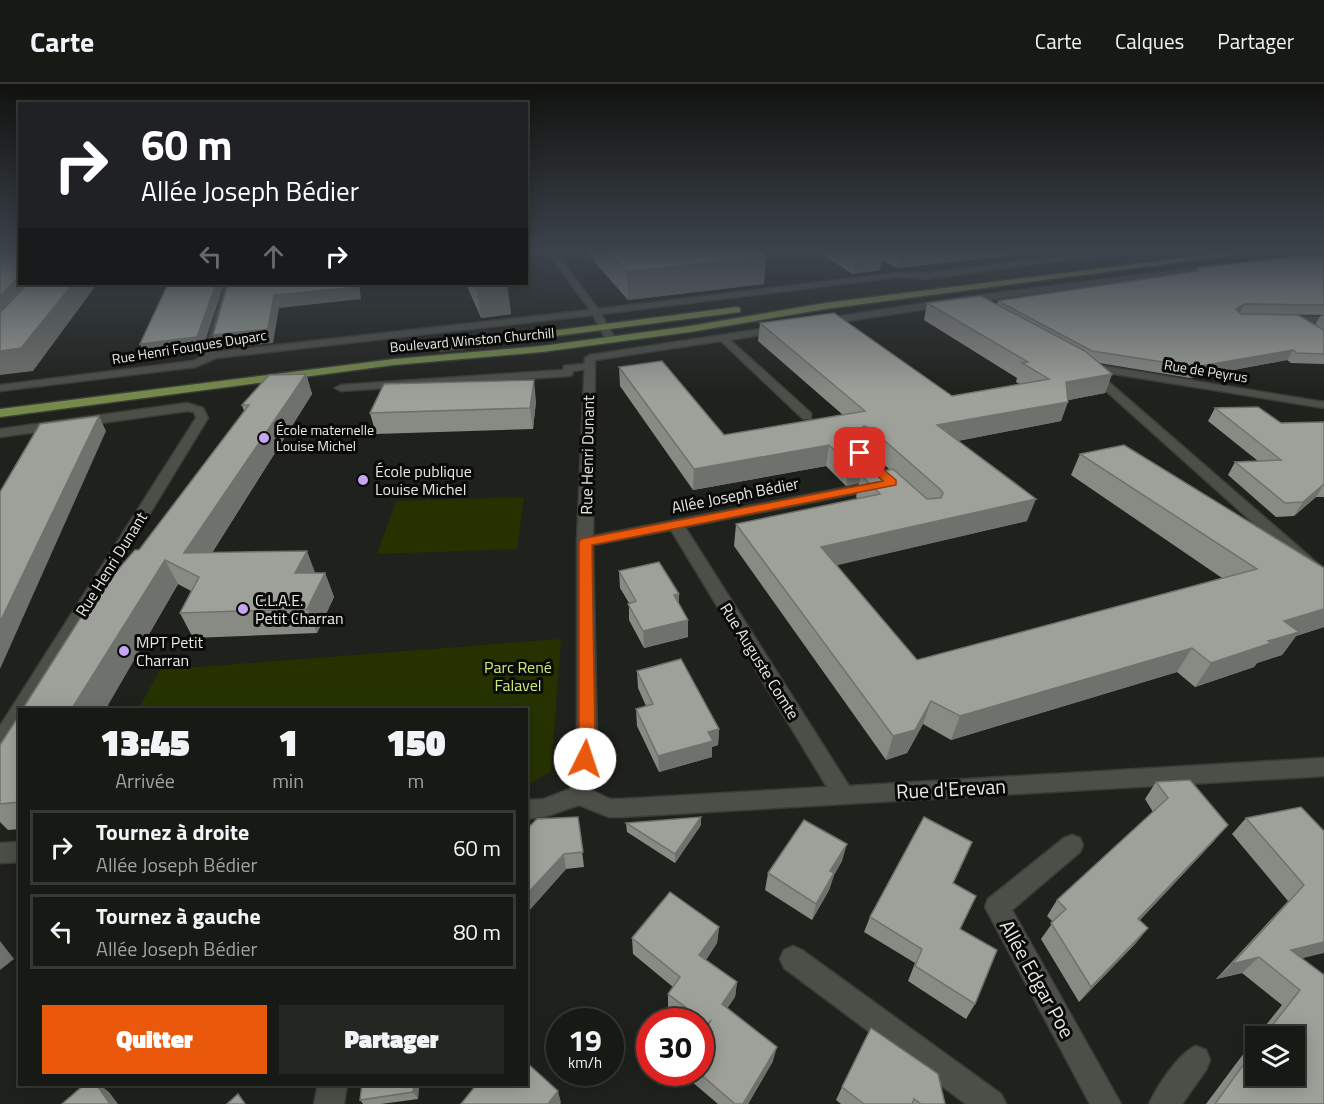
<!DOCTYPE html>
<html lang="fr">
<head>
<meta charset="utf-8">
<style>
	:root { --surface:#171915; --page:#242622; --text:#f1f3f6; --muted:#9ea0a0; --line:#363834; --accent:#ea580c }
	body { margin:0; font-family:"Titillium Web",sans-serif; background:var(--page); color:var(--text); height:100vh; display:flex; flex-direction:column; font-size:22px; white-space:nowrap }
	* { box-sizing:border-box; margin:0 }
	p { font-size:20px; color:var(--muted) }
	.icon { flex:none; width:33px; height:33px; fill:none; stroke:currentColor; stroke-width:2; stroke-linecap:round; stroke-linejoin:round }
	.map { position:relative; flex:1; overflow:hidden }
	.side { position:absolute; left:18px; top:624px; width:510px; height:378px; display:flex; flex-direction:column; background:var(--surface); border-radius:0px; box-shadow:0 3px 15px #0003,0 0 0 2px var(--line) }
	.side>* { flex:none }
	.guide { position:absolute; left:18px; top:18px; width:510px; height:183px; border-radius:0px; box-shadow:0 3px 15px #0003,0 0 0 2px var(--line); background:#202124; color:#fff; overflow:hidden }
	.tools { position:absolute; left:1245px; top:942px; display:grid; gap:12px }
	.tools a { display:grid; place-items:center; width:60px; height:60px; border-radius:0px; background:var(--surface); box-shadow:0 3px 15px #0003,0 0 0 2px var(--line); font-size:30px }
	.speed { position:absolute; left:546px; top:924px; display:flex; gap:12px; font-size:30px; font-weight:700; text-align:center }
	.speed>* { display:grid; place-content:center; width:78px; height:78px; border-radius:50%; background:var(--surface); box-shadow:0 3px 15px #0003,0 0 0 2px var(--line); line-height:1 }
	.speed small { font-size:15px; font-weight:400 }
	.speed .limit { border:9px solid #d22; background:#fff; color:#111 }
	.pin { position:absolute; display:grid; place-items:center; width:51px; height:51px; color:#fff; margin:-26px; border-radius:12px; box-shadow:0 3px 9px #0006 }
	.me { position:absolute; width:66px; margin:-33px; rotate:4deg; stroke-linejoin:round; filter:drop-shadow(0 0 4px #0008) }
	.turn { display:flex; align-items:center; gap:21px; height:126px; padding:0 24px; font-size:27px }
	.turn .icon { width:78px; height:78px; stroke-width:2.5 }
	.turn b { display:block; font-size:42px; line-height:51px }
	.lanes { display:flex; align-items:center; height:57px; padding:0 24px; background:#0003; justify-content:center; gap:30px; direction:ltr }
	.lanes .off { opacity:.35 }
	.eta { display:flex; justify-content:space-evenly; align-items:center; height:102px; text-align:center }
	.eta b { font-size:36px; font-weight:800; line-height:42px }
	.action { display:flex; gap:12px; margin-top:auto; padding:12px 24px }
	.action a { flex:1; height:69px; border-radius:0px; background:var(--accent); color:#fff; font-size:24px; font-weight:800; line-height:69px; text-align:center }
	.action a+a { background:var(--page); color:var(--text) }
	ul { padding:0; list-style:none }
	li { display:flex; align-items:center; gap:18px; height:75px; margin:0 12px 9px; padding:0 12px; border:3px solid var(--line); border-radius:0px }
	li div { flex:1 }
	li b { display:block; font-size:22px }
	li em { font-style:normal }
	header { display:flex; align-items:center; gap:36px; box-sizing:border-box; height:84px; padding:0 30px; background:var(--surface); border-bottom:2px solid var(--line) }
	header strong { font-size:28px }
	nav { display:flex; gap:33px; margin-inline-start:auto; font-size:21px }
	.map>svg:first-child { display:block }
	.green { fill:#253200 }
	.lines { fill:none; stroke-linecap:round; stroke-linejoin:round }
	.pedestrian-casing { stroke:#3a3c37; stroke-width:3 }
	.minor-casing { stroke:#3a3c37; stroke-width:3 }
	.primary-casing { stroke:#3a3c37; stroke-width:3 }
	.pedestrian { fill:#4c4f48; fill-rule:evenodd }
	.minor { fill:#4c4f48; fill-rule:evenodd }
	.primary { fill:#76894b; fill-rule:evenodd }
	.wall { fill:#888a84; fill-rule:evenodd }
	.shaded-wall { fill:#6f716c }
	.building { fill:#9ea19a; stroke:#6f716c; stroke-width:1.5 }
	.route { fill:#ea580c; stroke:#983908; stroke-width:1.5 }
	.poi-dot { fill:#c6a6f0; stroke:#0a0a08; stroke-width:2 }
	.labels { text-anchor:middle; stroke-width:6; stroke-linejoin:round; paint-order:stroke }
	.far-street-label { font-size:14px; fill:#e6e8e4; stroke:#0a0a08 }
	.far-poi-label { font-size:14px; fill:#e6e8e4; stroke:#0a0a08; text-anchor:start }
	.street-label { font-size:16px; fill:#e6e8e4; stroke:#0a0a08 }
	.poi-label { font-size:16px; fill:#e6e8e4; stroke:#0a0a08; text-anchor:start }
	.park-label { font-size:16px; fill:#c9ec79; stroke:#0a0a08 }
	.near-street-label { font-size:20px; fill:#e6e8e4; stroke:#0a0a08 }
</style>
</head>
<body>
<header>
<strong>Carte</strong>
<nav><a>Carte</a><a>Calques</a><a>Partager</a></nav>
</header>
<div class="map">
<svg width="1324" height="1020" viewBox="0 0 1324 1020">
	<rect width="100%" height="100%" fill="#1f211c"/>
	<g class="green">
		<polygon points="524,413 517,465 377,470 396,417"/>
		<polygon points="561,555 551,687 528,701 526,626 138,625 160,586"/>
	</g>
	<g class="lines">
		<defs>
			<polygon id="pedestrian" points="590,279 594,280 594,284 573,287 572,291 568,292 341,307 335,304 341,301 563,286 564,282"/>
			<g id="minor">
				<polygon points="546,166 554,166 598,225 898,189 926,189 1112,166 1137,166 926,195 898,193 601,230 616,256 611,259 606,256 593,231 216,274 195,283 0,307 0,301 193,277 205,271 204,269 225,200 233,200 215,268 590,226"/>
				<polygon points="1324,170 1324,174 1293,176 1289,174 1293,172"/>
				<polygon points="1220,181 1223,181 1223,185 965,219 821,241 816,238 821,235 965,213"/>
				<polygon points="1285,232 1324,233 1324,239 1282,237 1280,235"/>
				<path d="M780,242L783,243V247L730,256L811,329V335H803L721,257L595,276L593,452L879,397L884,398L886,401L879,405L685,443L849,702L1324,674V692L621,733H609L579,721L544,733L526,735V716L544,715L570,705L577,658V458L585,274L590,271ZM671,446L827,703L621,715H610L591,706L597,658L593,461Z"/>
				<polygon points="1085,279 1324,318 1324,324 1096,287 1324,485 1324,498 1318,497 1087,290 1088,286 1080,282"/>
				<path d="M187,319L203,324L208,334L30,626H20C20,641 17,660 0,666V642L196,334L194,328L187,327L0,353V345Z"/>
				<polygon points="1072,751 1080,754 1083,761 1080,768 1012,826 1121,1020 1090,1020 985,823 988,815 1064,754"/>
				<polygon points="20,758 20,778 0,779 0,759"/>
				<polygon points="793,862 802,866 1001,1010 1006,1020 966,1020 784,884 780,875 784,866"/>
				<path d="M1196,962L1206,966L1210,976L1206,986L1182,1020H1149C1157,1002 1179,969 1196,962Z"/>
				<polygon points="318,1000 347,1000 344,1020 314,1020"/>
			</g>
			<g id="primary">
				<polygon points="1248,166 1272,166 825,225 690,248 542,268 394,281 0,333 0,325 394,275 542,262 690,242 825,219"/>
				<polygon points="737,223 740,224 740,228 441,267 436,264 441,261"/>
			</g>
		</defs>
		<use href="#pedestrian" class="pedestrian-casing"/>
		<use href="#minor" class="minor-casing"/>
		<use href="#primary" class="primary-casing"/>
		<use href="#pedestrian" class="pedestrian"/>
		<use href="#minor" class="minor"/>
		<use href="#primary" class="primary"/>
	</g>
	<g class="wall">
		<polygon points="584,166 757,166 764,200 628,216"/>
		<polygon points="814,166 1055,166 897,184 882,176 880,186 853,190"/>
		<path d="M1324,175V231L1243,230L1315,241L1320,232L1324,231V280L1291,279L1287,276L1190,294L1099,279L1112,290L1105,309L1068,316L1061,337L957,357L1027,437L836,481L917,576L1222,494L1071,391L1080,370L1324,484V543L1296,552L1282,571L1257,579L1254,583L1195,603L1177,588L951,656L923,640L907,669L886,676L734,462L736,440L859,415L856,413L859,399L846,402L826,382L693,406L620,302L619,283L724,351L843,331L758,257L760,239L952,312L1020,300L1016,298L1017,294L924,236L927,219L997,220L998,217L1196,188L1198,184ZM881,378L890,386L879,388Z"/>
		<polygon points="466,200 507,200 511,230 481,234"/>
		<polygon points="306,290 312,310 212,469 315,489 325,489 334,513 317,549 193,554 180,529 191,507 178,500 105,626 22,626 83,532 139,466 244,327 242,321"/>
		<polygon points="536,317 533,345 376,350 370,329"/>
		<polygon points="1215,324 1281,339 1324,338 1324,413 1316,413 1294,432 1276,433 1228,391 1235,378 1258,377 1208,337"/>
		<polygon points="619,487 679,510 679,520 688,553 644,564 629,536 629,519 620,504"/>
		<polygon points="637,587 719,645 718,661 712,663 712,673 659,688 637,642 636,625 646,622 638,604"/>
		<polygon points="20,630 20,745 8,746 0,738 0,661"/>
		<polygon points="1156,698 1214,757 1140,836 1148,844 1135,860 1079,918 1041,855 1053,838 1047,832 1057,816 1153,728 1145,715"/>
		<polygon points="578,733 584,783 566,785 526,830"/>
		<polygon points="1246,734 1324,747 1303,874 1324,1020 1206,1020 1238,977 1256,954 1256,992 1294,952 1257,952 1282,921 1242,889 1216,895 1288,817 1232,750"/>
		<polygon points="626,739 701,741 675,779 627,748"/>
		<polygon points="842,777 834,791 829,806 812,836 765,806 768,789"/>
		<polygon points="953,799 960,845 975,920 966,935 908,897 915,879 864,848 870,833"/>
		<polygon points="719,843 717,859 706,876 737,898 735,913 727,924 773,977 748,1020 718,1020 684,991 684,988 700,988 700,938 684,938 668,925 668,910 673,903 633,870 632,854"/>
		<polygon points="419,1000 418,1015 381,1020 363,1020 360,1016"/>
		<polygon points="842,1003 945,1020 841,1020 836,1016"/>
	</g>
	<g class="shaded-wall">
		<polygon points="900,166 1055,166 897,184"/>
		<polygon points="1194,166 1233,166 1192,171"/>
		<polygon points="883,167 880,186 853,190 856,170"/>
		<polygon points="766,172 764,200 628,216 627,188"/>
		<polygon points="20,191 20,200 39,200 0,246 0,212"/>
		<polygon points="73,200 97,200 33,287 0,291 0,267"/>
		<polygon points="216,200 224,200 202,267 146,274 140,260"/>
		<polygon points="359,200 361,215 279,224 273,259 218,265 213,251 274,211"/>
		<polygon points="507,200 511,230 481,234 476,204"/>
		<polygon points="1244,220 1239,230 1236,225"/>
		<polygon points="1293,266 1287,276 1190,294 1195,283"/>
		<polygon points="306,290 312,310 197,492 184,469"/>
		<polygon points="1112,290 1105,309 1059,318 1066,298"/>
		<polygon points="534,296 536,317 533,345 530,324"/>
		<polygon points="1068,318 1061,337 932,362 937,341"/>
		<polygon points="99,332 106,347 0,585 0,538"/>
		<polygon points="864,342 860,363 853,367 856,347"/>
		<polygon points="829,361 826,382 693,406 694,385"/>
		<polygon points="882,374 877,396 861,391 859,399 846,402 849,380"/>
		<polygon points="1324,400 1316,413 1294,432 1303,418"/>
		<polygon points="1036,415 1027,437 817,486 821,463"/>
		<polygon points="307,467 316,491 295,489"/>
		<polygon points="165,476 178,500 105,626 71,626"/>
		<polygon points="325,489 334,513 317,549 307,525"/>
		<polygon points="679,510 679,526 674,511"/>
		<polygon points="1324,525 1324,543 1296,552 1282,571 1257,579 1254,583 1195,603 1211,579 1284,537"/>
		<polygon points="688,536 688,553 644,564 643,547"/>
		<polygon points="1192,564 1177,588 951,656 960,632"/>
		<polygon points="931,617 923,640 907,669 886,676 893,652"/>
		<polygon points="719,645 718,661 712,663 712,673 659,688 658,672 708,648"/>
		<polygon points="701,733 701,741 675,779 675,770"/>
		<polygon points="1228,741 1214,757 1126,851 1138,835"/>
		<polygon points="847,760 842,777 834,791 829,806 812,836 816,820 830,787"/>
		<polygon points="564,770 566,785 526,830 526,811"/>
		<polygon points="719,843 717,859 698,887 699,871"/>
		<polygon points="1148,844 1135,860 1079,918 1091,903"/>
		<polygon points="0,857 14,875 0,886"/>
		<polygon points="1324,858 1324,869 1274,881 1291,866"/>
		<polygon points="1259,873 1242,889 1216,895 1232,880"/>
		<polygon points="737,898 735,913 720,935 722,920"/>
		<polygon points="777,963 773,977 748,1020 743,1020"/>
		<polygon points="96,1000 99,1000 109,1008 118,1020 110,1020"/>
		<polygon points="414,1000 419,1000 418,1015 413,1008"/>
		<polygon points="558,1007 561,1019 560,1020 548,1020"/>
	</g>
	<g class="building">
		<polygon points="0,166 20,166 20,191 0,212"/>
		<polygon points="607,166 757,166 766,172 627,188"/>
		<polygon points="850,166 883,166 883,167 856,170"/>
		<polygon points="1307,171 1324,175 1324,221 1244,220 1236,225 1241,230 1298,231 1324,246 1324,270 1297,269 1293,266 1195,283 1092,267 998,217 1199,187 1198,184"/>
		<polygon points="27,200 73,200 21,264 0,267 0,229"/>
		<polygon points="168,200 216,200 197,253 140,260"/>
		<polygon points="253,200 358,200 358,203 274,211 268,245 213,251 227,202"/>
		<polygon points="474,200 507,200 476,204"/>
		<polygon points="981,212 1085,267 1112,290 1066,298 1068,318 937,341 1036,415 821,463 917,576 1257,485 1080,370 1124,361 1324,484 1324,525 1284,537 1299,548 1268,557 1271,559 1211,579 1192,564 960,632 931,617 915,646 893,652 736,440 880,410 861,391 893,385 927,415 941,414 943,409 941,406 870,344 864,342 856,347 856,350 882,374 849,380 829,361 694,385 619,283 662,277 724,351 865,327 760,239 834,229 952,312 1049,295 1022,279 1028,278 927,219"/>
		<polygon points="306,290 184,469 307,467 295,489 325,489 307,525 180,529 199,493 165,476 71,626 22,626 81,533 83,532 96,511 135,466 139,466 249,321 242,321 269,291"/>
		<polygon points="534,296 530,324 370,329 384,300"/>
		<polygon points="1258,323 1281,339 1324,338 1324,400 1303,418 1285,419 1235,378 1281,376 1215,324"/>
		<polygon points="99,332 0,538 0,408 40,340"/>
		<polygon points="659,478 679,510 674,511 688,536 643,547 628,520 636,517 619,487"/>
		<polygon points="681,575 719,645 708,648 713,657 658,672 636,625 653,620 637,587"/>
		<polygon points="20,630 20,708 17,713 20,712 20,718 0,720 0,661"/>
		<polygon points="1190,696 1228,741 1138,835 1148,844 1091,903 1051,839 1066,825 1057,816 1168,714 1156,698"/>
		<polygon points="1301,723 1324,747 1324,858 1291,866 1324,891 1324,1020 1215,1020 1256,963 1256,992 1294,992 1294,952 1264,952 1300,906 1259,873 1232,880 1304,801 1246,734"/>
		<polygon points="578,733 583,768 564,770 526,811 526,746 537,735"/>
		<polygon points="701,733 675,770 626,739"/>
		<polygon points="924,733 972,758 953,799 976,812 960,845 997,866 975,920 915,882 922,865 870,833"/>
		<polygon points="804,736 847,760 830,787 834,789 816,820 768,789"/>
		<polygon points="670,808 719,843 699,871 737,898 722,920 777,963 743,1020 735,1020 698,988 700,988 700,952 711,936 708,940 668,910 680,893 632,854"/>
		<polygon points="871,944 938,990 945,1020 921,1020 914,1015 912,1020 864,1020 842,1003"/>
		<polygon points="526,978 558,1007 548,1020 461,1020 477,1000 526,1000"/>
		<polygon points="85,1000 96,1000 110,1020 62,1020"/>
		<polygon points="362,1000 414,1000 413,1008 360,1016"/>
		<polygon points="238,1010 245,1020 227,1020"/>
	</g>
	<linearGradient id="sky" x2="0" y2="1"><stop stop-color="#11120f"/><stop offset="0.54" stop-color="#3c434b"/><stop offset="1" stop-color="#3c434b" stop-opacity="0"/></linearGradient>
	<rect width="1324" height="309" fill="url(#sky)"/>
	<polygon class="route" points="860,366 896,396 896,401 592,461 595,658 591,680 585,682 579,680 576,675 579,658 579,458 581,455 883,397 856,372 855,369"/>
	<g class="poi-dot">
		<circle cx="264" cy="354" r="6"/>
		<circle cx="363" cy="396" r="6"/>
		<circle cx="243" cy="525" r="6"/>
		<circle cx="124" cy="567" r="6"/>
	</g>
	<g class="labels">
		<g class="far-street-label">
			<text transform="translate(472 256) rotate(-5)" y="5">Boulevard Winston Churchill</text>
			<text transform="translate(189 263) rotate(-9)" y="5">Rue Henri Fouques Duparc</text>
			<text transform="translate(1206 287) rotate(9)" y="5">Rue de Peyrus</text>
		</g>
		<g class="far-poi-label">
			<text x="276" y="351">École maternelle<tspan x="276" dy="16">Louise Michel</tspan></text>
		</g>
		<g class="street-label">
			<text transform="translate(587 371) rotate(-89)" y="6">Rue Henri Dunant</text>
			<text transform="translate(735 411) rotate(-11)" y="6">Allée Joseph Bédier</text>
			<text transform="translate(111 480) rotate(-58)" y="6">Rue Henri Dunant</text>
			<text transform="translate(760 577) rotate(58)" y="6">Rue Auguste Comte</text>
		</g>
		<g class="poi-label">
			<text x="375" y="393">École publique<tspan x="375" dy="18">Louise Michel</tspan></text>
			<text x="255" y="522">C.L.A.E.<tspan x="255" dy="18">Petit Charran</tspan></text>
			<text x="136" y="564">MPT Petit<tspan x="136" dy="18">Charran</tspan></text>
		</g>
		<g class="park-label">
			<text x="518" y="589">Parc René<tspan x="518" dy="18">Falavel</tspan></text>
		</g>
		<g class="near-street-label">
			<text transform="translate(951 705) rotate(-3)" y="7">Rue d'Erevan</text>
			<text transform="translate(1037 895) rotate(61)" y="7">Allée Edgar Poe</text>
		</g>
	</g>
</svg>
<div class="tools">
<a><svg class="icon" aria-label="layers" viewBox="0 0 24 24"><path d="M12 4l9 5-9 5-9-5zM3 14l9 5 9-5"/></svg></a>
</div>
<div class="speed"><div>19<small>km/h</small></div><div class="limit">30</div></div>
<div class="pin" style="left:860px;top:369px;background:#d93025"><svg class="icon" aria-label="arrive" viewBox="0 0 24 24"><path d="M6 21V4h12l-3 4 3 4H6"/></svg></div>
<svg class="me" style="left:585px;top:675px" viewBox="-20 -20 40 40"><circle r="19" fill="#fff"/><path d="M0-13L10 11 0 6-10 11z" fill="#ea580c"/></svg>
<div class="guide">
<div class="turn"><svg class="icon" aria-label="right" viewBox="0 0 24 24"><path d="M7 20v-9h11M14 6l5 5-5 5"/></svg><div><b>60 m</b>Allée Joseph Bédier</div></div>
<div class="lanes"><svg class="icon off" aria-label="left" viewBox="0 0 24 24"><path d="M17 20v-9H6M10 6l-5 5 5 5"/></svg><svg class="icon off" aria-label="ahead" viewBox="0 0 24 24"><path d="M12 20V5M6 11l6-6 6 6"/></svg><svg class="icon" aria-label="right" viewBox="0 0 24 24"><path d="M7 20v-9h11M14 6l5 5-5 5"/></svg></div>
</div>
<section class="side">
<div class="eta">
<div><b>13:45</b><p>Arrivée</p></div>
<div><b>1</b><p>min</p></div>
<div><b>150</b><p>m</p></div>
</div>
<ul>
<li><svg class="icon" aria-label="right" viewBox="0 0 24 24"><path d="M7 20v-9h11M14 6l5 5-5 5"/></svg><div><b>Tournez à droite</b><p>Allée Joseph Bédier</p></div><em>60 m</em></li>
<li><svg class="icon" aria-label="left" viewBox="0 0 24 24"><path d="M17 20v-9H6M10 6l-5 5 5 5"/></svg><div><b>Tournez à gauche</b><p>Allée Joseph Bédier</p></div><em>80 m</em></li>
</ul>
<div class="action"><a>Quitter</a><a>Partager</a></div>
</section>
</div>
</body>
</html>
